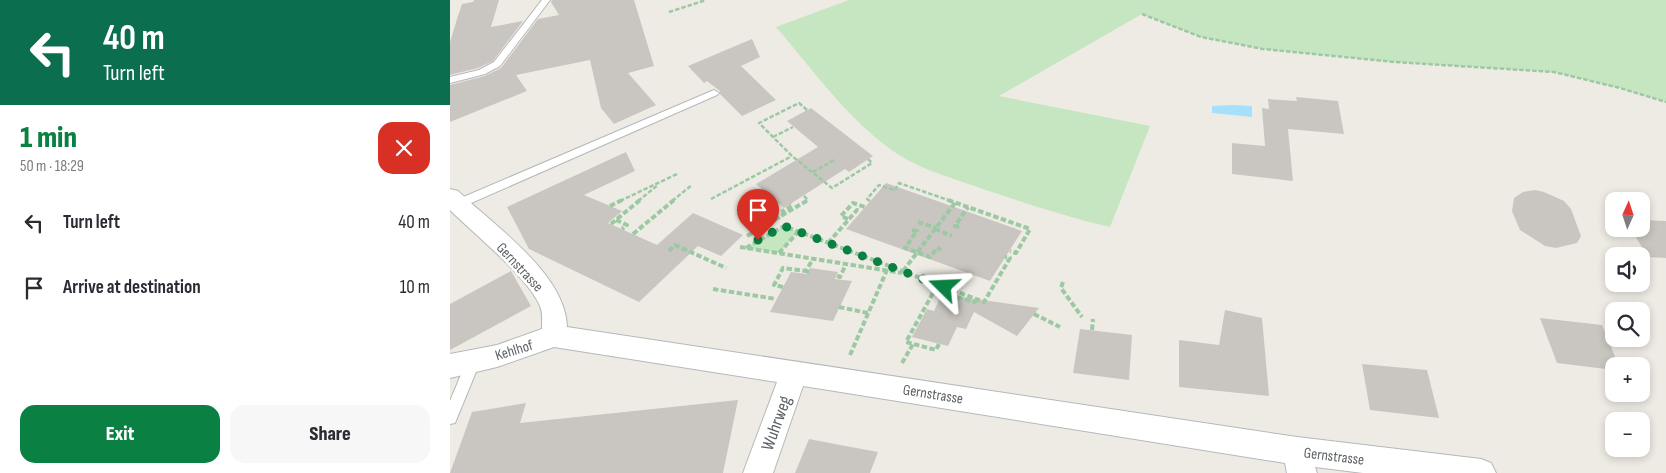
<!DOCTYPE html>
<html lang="en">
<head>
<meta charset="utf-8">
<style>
	:root { --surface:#fff; --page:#f7f7f7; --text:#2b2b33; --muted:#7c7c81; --accent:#0b8043 }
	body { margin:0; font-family:"Sofia Sans Condensed",sans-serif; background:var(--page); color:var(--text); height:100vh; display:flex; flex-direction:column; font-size:19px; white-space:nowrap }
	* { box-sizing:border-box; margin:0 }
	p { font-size:16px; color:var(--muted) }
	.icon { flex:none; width:28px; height:28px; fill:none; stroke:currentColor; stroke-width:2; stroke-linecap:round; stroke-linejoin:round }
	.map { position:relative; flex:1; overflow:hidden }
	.details { display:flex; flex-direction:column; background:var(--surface); width:450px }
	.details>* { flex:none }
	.guide { background:#0b6e4f; color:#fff; overflow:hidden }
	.needle { width:32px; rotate:3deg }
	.controls { position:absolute; left:1155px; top:192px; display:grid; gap:10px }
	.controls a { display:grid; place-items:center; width:45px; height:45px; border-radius:10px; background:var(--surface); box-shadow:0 2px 8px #0003; font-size:25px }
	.pin { position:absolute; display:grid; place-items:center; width:42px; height:42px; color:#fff; margin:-51px -21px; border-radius:50% 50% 50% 0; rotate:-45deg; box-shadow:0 0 5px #0007 }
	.pin .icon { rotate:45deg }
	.me { position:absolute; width:55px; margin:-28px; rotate:291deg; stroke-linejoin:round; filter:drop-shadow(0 0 4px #0008) }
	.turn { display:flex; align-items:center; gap:18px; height:105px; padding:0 20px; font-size:22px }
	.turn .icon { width:65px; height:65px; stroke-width:2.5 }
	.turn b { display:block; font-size:35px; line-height:42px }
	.round { display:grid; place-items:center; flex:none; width:52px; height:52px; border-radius:15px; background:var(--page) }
	.head { display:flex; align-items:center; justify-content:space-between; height:85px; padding:0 20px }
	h1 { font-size:30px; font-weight:800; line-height:38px; color:var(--accent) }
	.button { display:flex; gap:10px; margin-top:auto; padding:10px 20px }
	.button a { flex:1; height:58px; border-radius:15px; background:var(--accent); color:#fff; font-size:20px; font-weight:800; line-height:58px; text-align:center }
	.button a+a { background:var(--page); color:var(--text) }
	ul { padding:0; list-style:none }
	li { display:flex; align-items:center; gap:15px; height:65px; padding:0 20px }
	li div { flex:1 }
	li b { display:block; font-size:19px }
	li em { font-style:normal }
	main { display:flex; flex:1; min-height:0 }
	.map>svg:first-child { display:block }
	.green { fill:#c5e6c1 }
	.water { fill:#a5e1fd }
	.building { fill:#c9c6c1 }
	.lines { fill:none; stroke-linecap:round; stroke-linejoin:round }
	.lane-casing { stroke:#b5b8bb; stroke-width:2 }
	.street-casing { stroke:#b5b8bb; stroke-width:2 }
	.path-far1 { stroke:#9cc9a3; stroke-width:2.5; stroke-dasharray:4.5 2; stroke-linecap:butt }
	.path { stroke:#9cc9a3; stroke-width:4; stroke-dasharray:5.5 2.5; stroke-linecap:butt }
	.lane { fill:#fff; fill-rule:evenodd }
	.street { fill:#fff; fill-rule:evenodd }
	.route { stroke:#0b8043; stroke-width:9; stroke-dasharray:0 16.2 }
	.labels { text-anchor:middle; stroke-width:5; stroke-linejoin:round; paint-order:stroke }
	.street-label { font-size:15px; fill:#5c6165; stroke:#fff }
	.near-street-label { font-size:18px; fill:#5c6165; stroke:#fff }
</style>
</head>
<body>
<main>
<section class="details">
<div class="guide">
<div class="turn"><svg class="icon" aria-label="left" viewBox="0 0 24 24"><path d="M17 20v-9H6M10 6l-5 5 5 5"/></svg><div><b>40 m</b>Turn left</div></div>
</div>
<div class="head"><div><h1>1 min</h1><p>50 m · 18:29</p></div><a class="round" style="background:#d93025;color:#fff"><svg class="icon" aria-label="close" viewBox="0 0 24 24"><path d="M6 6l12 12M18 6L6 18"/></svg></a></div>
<ul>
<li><svg class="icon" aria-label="left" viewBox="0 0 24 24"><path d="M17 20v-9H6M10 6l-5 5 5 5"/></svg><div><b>Turn left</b></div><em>40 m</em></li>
<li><svg class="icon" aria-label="arrive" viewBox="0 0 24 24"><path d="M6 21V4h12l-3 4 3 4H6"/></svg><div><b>Arrive at destination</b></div><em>10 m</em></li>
</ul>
<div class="button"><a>Exit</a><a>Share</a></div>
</section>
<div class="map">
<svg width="1216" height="473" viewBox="0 0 1216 473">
	<rect width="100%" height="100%" fill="#eeebe4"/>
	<g class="green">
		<path d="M399,0H1216V102L1170,88L1104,72L945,62L813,49L751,37L692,14L549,96L700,126L660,227C617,217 575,203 533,189C505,179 475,171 449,155C400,123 364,71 326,27Z"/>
		<polygon points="334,226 348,232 329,253 296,248"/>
	</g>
	<polygon class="water" points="783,105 802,106 802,117 762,113 762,106"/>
	<g class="building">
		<polygon points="24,0 49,0 41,27 73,21 43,61 28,68 0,75 0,42 7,19 12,4 23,2"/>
		<polygon points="102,0 184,0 204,66 178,73 206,105 164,124 151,108 140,60 66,75 77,91 0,122 0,85 35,76 51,68 88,19 109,15 101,2"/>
		<polygon points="302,39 310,57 291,66 326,100 292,116 270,94 270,91 257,81 254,83 238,66"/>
		<polygon points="846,97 888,101 894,134 838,129 843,181 782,174 782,143 815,146 812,108 819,109 818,99 847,101"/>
		<polygon points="361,108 423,156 399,172 395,169 334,208 306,184 368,147 337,121"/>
		<polygon points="176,152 185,171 134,195 172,211 158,223 207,245 243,213 293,235 271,256 248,246 189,302 79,249 57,207"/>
		<polygon points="436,183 456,190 572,231 540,281 396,229"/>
		<polygon points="1085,190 1094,192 1114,201 1121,209 1131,236 1127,243 1106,248 1095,246 1070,230 1062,211 1064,198 1073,192"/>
		<polygon points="1191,220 1216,221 1216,258 1198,257 1181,229 1191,229"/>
		<polygon points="360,268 388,272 385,279 402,281 383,321 320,312 341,272 357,274"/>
		<polygon points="61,271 81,306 0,350 0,304"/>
		<polygon points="492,294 497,295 589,308 567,336 524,312 516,329 507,327 498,346 462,337 477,309 484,311"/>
		<polygon points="775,310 812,318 819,396 729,387 729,340 769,345"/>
		<polygon points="1090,318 1152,325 1169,366 1164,366 1164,370 1107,363"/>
		<polygon points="630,329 682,335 679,380 623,373"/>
		<polygon points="912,364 977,370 989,418 920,410"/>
		<polygon points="288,400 273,473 0,473 22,412 76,403 70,423"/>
		<polygon points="359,439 390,445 428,452 420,473 345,473"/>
	</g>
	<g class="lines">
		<defs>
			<g id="lane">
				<polygon points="92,0 100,0 50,66 35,74 0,83 0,77 29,70 44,62"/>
				<polygon points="264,90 269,93 267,95 12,207 8,208 3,204 4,201"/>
				<polygon points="23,356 28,358 30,362 5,423 0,424 0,401 18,358"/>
			</g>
			<path id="street" d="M0,189L8,191C43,225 116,274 117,327L847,437L1031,459L1041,463L1046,473H913L865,467L867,473H837L835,463L353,386L323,473H293L327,382L104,347L47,367L0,378V354L47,345L92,329C92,322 93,313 90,306C77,276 24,234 0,210Z"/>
		</defs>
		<use href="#lane" class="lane-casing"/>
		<use href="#street" class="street-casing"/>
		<g class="path-far1">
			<polyline points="219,12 256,0"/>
			<polyline points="692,14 751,37 813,49 945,62 1104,72 1170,88 1216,102"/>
			<polyline points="357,110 349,103 309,123 342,156 382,188 422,163 418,159"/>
			<polyline points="323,137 343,127"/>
			<polyline points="363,172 384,160"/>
			<polyline points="445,190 449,183 501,201"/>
			<polyline points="354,196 358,200 356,201"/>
			<polyline points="261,199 342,156"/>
			<polyline points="170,201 227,174"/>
			<polyline points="188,201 208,185"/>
			<polyline points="222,201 242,185"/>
			<polyline points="420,201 417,199 429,185 444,190"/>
		</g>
		<g class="path">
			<polyline points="498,200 580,229 566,253 560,251"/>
			<polyline points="160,206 172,200"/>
			<polyline points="335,214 333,211 342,206 340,204"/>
			<polyline points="398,219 391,216 403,203 415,207"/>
			<polyline points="166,220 177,225 172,229"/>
			<polyline points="468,222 486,228"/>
			<polyline points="161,224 190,200"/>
			<polyline points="509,227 505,226 518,207"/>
			<polyline points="485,229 502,236"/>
			<polyline points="462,230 467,231 455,248 480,257 487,248 491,250"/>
			<polyline points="183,234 224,200"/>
			<polyline points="297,236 358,200"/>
			<polyline points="378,243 407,210 411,211"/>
			<polyline points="290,247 452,273"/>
			<polyline points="296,248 334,226 534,302 560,258 555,257"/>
			<polyline points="219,251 225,245 276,268"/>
			<polyline points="329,253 348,232"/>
			<polyline points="453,271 505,203"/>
			<polyline points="359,272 356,271 363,259"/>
			<polyline points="387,276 390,277 396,264"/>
			<polyline points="613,282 611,288 632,317"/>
			<polyline points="333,287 324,285 333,268 356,271"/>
			<polyline points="263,289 326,299"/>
			<polyline points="389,307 418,313"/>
			<polyline points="584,314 610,327"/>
			<polyline points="642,330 643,319"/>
			<polyline points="489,344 486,350 456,342 484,291 525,302 527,299"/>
			<polyline points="400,355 437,270"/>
			<polyline points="452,363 463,344"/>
		</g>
		<use href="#lane" class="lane"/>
		<use href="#street" class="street"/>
	</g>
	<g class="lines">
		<polyline class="route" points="308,240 334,226 494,287"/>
	</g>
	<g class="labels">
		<g class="street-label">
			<text transform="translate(70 267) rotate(47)" y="5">Gernstrasse</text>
			<text transform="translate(64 350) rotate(-17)" y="5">Kehlhof</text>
			<text transform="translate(483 394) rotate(9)" y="5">Gernstrasse</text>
			<text transform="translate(884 456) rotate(7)" y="5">Gernstrasse</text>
		</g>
		<g class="near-street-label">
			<text transform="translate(326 423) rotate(-70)" y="6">Wuhrweg</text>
		</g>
	</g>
</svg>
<div class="controls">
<a><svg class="needle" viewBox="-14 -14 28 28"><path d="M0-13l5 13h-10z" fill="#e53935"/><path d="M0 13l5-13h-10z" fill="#7c7c81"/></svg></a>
<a><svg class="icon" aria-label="sound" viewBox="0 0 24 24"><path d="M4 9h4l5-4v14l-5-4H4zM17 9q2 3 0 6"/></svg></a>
<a><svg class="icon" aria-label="search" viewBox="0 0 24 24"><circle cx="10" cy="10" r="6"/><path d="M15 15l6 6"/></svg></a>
<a>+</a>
<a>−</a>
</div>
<div class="pin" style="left:308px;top:240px;background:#d93025"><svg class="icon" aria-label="arrive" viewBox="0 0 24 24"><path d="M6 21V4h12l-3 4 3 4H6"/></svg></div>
<svg class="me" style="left:494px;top:287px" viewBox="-20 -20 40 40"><path d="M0-17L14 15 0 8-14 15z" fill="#0b8043" stroke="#fff" stroke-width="4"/></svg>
</div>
</main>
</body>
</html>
